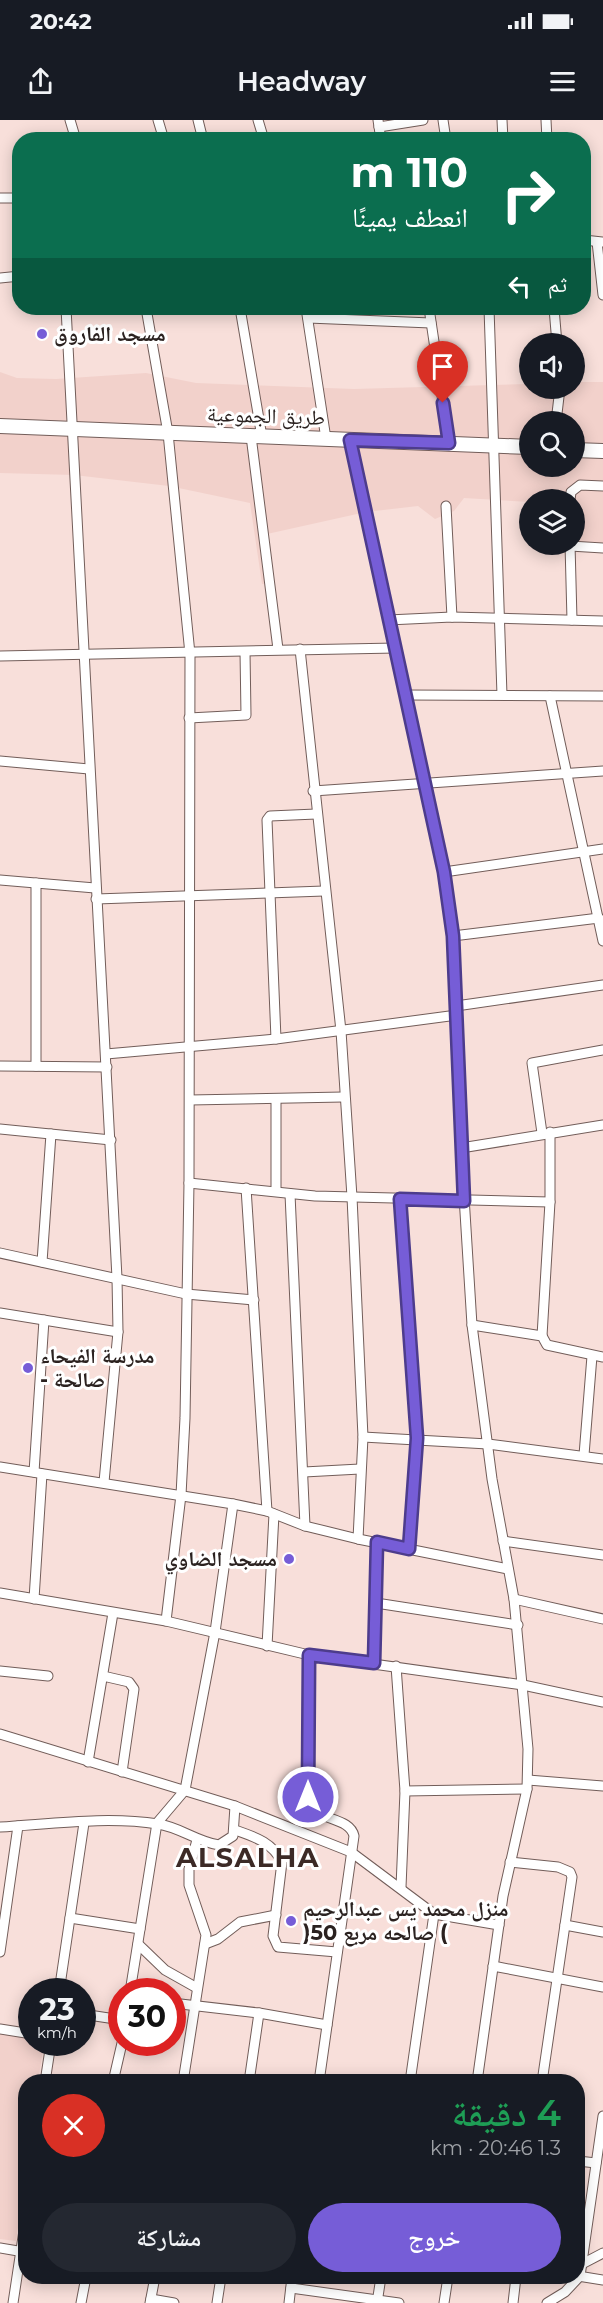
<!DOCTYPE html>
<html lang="ar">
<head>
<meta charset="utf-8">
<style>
	:root { --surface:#171b24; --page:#242831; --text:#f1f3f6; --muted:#9ea1a6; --accent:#765dd7 }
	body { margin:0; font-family:Montserrat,"Noto Naskh Arabic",sans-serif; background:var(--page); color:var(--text); direction:rtl; height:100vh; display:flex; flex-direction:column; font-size:22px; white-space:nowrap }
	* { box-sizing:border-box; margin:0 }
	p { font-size:20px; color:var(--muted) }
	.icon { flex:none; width:33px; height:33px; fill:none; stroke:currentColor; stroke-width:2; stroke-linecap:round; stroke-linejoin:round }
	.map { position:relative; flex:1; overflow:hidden; direction:ltr }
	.drawer { position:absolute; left:18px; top:1954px; width:567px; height:210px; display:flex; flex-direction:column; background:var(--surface); border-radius:24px; box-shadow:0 3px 15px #0003; direction:rtl }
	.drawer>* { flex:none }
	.guide { position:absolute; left:12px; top:12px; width:579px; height:183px; border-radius:24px; box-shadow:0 3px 15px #0003; direction:rtl; background:#0b6e4f; color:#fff; overflow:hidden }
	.controls { position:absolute; left:519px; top:213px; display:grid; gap:12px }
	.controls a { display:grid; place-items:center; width:66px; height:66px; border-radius:50%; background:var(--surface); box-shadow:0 3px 15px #0003; font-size:30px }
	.speed { position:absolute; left:18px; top:1858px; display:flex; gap:12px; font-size:30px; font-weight:700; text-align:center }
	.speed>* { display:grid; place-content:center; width:78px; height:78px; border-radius:50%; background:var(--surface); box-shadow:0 3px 15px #0003; line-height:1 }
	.speed small { font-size:15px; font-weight:400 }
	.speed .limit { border:9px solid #d22; background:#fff; color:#111 }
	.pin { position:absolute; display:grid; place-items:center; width:51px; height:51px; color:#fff; margin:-62px -26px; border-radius:50% 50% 50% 0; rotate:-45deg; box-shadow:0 0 6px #0007 }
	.pin .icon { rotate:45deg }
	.me { position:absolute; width:66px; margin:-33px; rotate:0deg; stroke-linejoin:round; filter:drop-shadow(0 0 4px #0008) }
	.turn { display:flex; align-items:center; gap:21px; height:126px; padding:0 24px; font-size:27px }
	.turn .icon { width:78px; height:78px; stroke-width:2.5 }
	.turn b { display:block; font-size:42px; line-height:51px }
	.then { display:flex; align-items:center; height:57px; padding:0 24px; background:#0003; gap:12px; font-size:22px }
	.round { display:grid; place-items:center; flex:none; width:63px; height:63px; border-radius:32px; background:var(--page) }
	.overview { display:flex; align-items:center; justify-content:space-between; height:102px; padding:0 24px }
	h1 { font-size:36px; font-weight:600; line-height:45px; color:#1e9e55 }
	.cta { display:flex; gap:12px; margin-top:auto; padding:12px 24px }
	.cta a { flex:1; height:69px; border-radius:36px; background:var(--accent); color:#fff; font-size:24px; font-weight:600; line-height:69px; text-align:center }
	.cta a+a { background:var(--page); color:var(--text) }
	.status { display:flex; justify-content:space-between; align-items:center; height:42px; padding:0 30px; background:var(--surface); direction:ltr }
	.status svg { height:16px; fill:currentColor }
	header { display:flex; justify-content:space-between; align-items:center; height:78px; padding:0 24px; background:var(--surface); font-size:27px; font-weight:600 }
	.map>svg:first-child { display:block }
	.built { fill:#f2d1cb; fill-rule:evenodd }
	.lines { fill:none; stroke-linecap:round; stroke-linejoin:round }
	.minor-casing { stroke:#725d59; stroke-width:11 }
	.secondary-casing { stroke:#725d59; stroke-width:16 }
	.minor { stroke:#fff; stroke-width:9 }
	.secondary { stroke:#fff; stroke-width:14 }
	.route-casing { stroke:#4d3c8c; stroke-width:15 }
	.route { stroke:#765dd7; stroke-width:10 }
	.poi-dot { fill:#765dd7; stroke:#fff; stroke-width:2 }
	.labels { text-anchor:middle; stroke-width:6; stroke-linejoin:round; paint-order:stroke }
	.poi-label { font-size:21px; font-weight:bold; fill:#2b2220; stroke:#fff; text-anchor:start }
	.street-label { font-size:21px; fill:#2b2220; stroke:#fff }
	.district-label { font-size:27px; font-weight:bold; letter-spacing:1.5px; fill:#3c2a26; stroke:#fff }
</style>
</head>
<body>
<div class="status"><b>20:42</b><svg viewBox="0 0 49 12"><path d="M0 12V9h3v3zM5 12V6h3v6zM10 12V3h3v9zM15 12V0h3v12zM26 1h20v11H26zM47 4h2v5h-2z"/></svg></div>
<header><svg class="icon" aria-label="menu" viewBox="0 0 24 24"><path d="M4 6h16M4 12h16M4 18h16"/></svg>Headway<svg class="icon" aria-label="share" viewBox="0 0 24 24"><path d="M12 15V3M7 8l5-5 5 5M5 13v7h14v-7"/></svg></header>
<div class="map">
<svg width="603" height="2183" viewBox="0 0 603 2183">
	<rect width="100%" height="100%" fill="#f8dfda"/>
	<g class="built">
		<path d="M0,252L17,258L56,259L146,253L196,263L354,269L529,264L530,268H574L575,262H603V428L574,424V380H530L529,382L464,378L454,391L435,399L418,386L366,392L267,414L274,462L262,464L250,383L169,366L74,355L0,353ZM530,302H574V346H530Z"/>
		<polygon points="0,1910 31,1914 32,1923 44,1923 38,1962 26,1962 26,2052 16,2121 0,2119"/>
	</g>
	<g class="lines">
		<defs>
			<g id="minor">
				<polyline points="70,0 76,20"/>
				<polyline points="158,0 164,20"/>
				<polyline points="198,0 203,20"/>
				<polyline points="258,0 264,20"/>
				<polyline points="378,0 381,20"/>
				<polyline points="443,0 446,20"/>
				<polyline points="502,0 503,20"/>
				<polyline points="546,0 547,20"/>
				<polyline points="379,7 423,0"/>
				<polyline points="0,78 20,78"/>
				<polyline points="584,120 602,122"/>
				<polyline points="597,122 603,175"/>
				<polyline points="0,158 20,156"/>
				<polyline points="66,188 117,1158 118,1212 104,1362"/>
				<polyline points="146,188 168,313 190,534 189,1063 185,1298 181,1375 166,1501"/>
				<polyline points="240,188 262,317"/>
				<polyline points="306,188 326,319"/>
				<polyline points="429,188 449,323"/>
				<polyline points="489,188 502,575"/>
				<polyline points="554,188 557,224"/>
				<polyline points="308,198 431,203"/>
				<polyline points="556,302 560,268"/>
				<polyline points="251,316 278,529"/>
				<polyline points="350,320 444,752 453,816 461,1028 472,1205 492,1359 514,1479 528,1629 527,1669 503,1776 477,1962"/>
				<polyline points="570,380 571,372 580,365 603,366"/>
				<polyline points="446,386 452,497"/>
				<polyline points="570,424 572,500"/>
				<polyline points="570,426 603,428"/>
				<polyline points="388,500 452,497 603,501"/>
				<polyline points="300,529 341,911 352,1077 363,1317 358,1419"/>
				<polyline points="0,536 396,528"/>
				<polyline points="406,575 603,576"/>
				<polyline points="550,576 603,821"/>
				<polyline points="189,598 246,595 245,532"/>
				<polyline points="0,641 89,649"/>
				<polyline points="313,671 603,651"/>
				<polyline points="444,752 603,729"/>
				<polyline points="0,760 95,768"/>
				<polyline points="36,763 36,946"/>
				<polyline points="96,779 324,771"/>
				<polyline points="453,816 599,798"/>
				<polyline points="456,886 603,865"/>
				<polyline points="276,919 267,700 270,696 316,694"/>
				<polyline points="106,934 276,919 457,895"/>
				<polyline points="0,946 107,947"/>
				<polyline points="190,980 343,977"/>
				<polyline points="0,1009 111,1020"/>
				<polyline points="542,1013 532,943 603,930"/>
				<polyline points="461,1028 603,1005"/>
				<polyline points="189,1063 315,1076 550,1082"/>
				<polyline points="246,1068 267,1391"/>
				<polyline points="276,1071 276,979"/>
				<polyline points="290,1074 305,1406"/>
				<polyline points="400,1079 417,1318 409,1429"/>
				<polyline points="0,1133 186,1174 254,1180"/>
				<polyline points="42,1142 51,1014"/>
				<polyline points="0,1193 118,1212"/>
				<polyline points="472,1205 542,1216 547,1225 603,1237"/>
				<polyline points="542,1216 550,1082 550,1012"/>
				<polyline points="363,1317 488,1324 603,1339"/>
				<polyline points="584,1335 592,1236"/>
				<polyline points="0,1347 233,1384 267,1391 305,1406 358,1419 508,1449"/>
				<polyline points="34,1352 44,1200"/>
				<polyline points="304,1352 360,1349"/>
				<polyline points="503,1421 603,1435"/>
				<polyline points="0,1473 166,1501 309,1535 523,1565 603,1582"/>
				<polyline points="34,1479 42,1354"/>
				<polyline points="514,1479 603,1499"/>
				<polyline points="376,1483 518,1505"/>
				<polyline points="267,1526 274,1394"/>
				<path d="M309,1535V1684C318,1701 350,1697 354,1716L319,1962"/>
				<polyline points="374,1543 377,1422"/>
				<polyline points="396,1546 405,1671 401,1767"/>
				<polyline points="0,1551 48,1556"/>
				<polyline points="103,1556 129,1562 134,1569 122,1652"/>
				<polyline points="0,1614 235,1686 351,1732 434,1794 499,1805"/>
				<polyline points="88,1642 113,1493"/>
				<polyline points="528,1660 603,1666"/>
				<polyline points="405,1671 527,1669"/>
				<path d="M0,1707C51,1704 107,1696 158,1704C180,1707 197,1722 219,1725L233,1716L235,1686"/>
				<path d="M235,1710C255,1717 272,1722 282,1742L273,1816L278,1827L337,1832"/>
				<polyline points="510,1742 558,1747 570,1752 572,1757 542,1962"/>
				<polyline points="70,1798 140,1809"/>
				<polyline points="565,1805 603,1812"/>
				<polyline points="138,1824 165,1850 197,1868"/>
				<polyline points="205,1824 218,1819 240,1802 276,1795"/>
				<polyline points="0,1832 18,1706"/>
				<polyline points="493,1846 603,1867"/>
				<polyline points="59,1872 84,1703"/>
				<polyline points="130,1872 157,1703 185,1670 215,1512 233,1384"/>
				<polyline points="172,1883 259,1893 327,1905"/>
				<polyline points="82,1894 122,1900"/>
				<polyline points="0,1909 32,1914"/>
				<polyline points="45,1962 51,1923"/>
				<polyline points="113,1962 122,1923"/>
				<polyline points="183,1962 206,1815 189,1765 189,1749 197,1720"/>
				<polyline points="249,1962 259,1893"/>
				<polyline points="410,1962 434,1794"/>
				<polyline points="578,2041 596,2043"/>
				<polyline points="0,2128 24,2132"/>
				<polyline points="582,2144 603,2133"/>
				<polyline points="578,2156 603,2160"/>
				<polyline points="291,2168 399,2183"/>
				<polyline points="151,2179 174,2183"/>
				<polyline points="13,2183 26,2097"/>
				<polyline points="81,2183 86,2157"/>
				<polyline points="150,2183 155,2157"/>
				<polyline points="217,2183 221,2157"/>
				<polyline points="289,2183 292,2157"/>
				<polyline points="377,2183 381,2157"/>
				<polyline points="444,2183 448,2157"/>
				<polyline points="513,2183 516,2157"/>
				<polyline points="547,2183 565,2172 580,2156 603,1996"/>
			</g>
			<g id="secondary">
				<polyline points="0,306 530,327"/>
				<polyline points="574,330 603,331"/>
			</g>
		</defs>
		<use href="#minor" class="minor-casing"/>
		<use href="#secondary" class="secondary-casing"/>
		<use href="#minor" class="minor"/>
		<use href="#secondary" class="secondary"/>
	</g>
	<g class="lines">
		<defs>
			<polyline id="route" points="308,1677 309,1535 374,1543 377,1422 409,1429 417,1318 400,1079 464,1081 453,816 444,752 350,320 449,323 443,283"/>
		</defs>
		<use href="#route" class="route-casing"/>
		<use href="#route" class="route"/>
	</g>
	<g class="poi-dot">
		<circle cx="42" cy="214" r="6"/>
		<circle cx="28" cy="1248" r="6"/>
		<circle cx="289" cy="1439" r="6"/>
		<circle cx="291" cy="1801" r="6"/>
	</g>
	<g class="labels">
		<g class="poi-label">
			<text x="54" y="221">مسجد الفاروق</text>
			<text x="40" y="1243">مدرسة الفيحاء<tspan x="40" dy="24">- صالحة</tspan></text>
			<text x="277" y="1446" text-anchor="end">مسجد الضاوي</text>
			<text x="303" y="1796">منزل محمد يس عبدالرحيم<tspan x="303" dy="24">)صالحه مربع 50 (</tspan></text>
		</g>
		<g class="street-label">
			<text transform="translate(266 296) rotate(2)" y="7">طريق الجموعية</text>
		</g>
		<g class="district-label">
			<text x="248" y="1747">ALSALHA</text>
		</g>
	</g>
</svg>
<div class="controls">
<a><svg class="icon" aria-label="sound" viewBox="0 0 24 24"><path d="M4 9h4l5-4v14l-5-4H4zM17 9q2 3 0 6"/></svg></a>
<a><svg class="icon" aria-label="search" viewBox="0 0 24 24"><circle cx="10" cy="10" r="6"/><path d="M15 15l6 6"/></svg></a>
<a><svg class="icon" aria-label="layers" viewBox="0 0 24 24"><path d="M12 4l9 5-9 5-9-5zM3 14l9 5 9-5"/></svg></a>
</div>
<div class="speed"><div>23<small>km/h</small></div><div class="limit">30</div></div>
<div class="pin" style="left:443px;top:283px;background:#d93025"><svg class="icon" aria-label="arrive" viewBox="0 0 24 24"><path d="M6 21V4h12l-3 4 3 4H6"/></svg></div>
<svg class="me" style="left:308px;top:1677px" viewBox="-20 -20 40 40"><circle r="17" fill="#765dd7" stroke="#fff" stroke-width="3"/><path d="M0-11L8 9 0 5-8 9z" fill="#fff"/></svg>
<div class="guide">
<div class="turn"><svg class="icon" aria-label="right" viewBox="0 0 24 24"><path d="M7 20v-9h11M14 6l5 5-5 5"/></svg><div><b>110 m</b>انعطف يمينًا</div></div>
<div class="then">ثم<svg class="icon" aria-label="left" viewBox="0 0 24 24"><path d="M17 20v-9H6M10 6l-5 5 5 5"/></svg></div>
</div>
<section class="drawer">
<div class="overview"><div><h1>4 دقيقة</h1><p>1.3 km · 20:46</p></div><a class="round" style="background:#d93025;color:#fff"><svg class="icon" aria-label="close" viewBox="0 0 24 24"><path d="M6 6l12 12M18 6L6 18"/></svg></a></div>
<div class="cta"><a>خروج</a><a>مشاركة</a></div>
</section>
</div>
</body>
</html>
